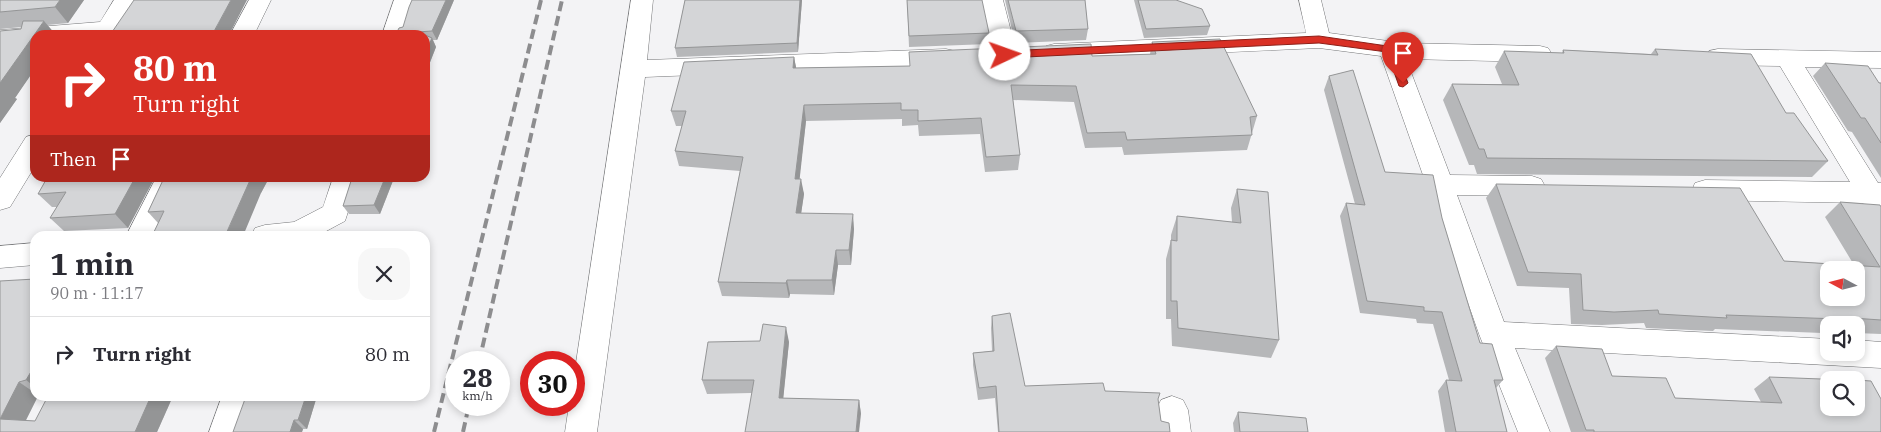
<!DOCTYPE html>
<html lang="en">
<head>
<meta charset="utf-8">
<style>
	:root { --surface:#fff; --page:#f7f7f7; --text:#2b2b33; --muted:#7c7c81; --line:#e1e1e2 }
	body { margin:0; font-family:"IBM Plex Serif",serif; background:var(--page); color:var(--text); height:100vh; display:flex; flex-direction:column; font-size:19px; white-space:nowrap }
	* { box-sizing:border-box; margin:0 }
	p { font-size:16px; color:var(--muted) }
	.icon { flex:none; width:28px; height:28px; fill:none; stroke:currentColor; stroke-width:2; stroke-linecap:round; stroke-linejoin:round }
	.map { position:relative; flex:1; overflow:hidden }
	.side { position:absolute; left:30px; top:231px; width:400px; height:170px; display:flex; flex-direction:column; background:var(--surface); border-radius:15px; box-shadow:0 2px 8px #0003 }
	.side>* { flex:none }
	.top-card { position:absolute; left:30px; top:30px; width:400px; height:152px; border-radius:15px; box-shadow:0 2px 8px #0003; background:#d93025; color:#fff; overflow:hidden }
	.needle { width:32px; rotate:277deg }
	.tools { position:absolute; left:1820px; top:261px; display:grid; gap:10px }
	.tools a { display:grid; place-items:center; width:45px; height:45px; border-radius:10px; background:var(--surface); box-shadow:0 2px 8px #0003; font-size:25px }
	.speed { position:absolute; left:445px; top:351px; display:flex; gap:10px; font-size:25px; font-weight:700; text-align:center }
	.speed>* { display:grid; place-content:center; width:65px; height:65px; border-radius:50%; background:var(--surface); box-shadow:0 2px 8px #0003; line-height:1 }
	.speed small { font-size:12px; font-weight:400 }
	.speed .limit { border:8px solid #d22; background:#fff; color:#111 }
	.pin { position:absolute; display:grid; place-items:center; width:42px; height:42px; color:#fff; margin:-51px -21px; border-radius:50% 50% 50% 0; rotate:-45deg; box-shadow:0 0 5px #0007 }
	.pin .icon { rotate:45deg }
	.me { position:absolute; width:55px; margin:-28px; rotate:87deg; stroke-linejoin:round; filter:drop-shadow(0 0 4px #0008) }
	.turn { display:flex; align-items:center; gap:18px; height:105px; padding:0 20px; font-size:22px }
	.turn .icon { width:65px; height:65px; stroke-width:2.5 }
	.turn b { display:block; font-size:35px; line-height:42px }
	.then { display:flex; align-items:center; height:48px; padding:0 20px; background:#0003; gap:10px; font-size:19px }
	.round { display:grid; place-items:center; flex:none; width:52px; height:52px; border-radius:15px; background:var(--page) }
	.overview { display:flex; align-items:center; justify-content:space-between; height:85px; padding:0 20px }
	h1 { font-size:30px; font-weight:700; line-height:38px }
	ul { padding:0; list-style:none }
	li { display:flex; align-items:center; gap:15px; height:75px; padding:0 20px; border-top:1px solid var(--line) }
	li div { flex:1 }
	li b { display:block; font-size:19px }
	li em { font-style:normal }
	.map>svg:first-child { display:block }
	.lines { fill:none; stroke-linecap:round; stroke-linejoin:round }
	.minor-casing { stroke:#747577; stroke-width:1 }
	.minor { fill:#fff; fill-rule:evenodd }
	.rail { stroke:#8d8d8f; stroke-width:4; stroke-dasharray:10 5; stroke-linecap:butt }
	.wall { fill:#b6b7b9 }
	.shaded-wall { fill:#949596 }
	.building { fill:#d4d5d7; stroke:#949596; fill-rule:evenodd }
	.route { fill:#d93025; stroke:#8d1f18 }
</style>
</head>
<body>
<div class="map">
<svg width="1881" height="432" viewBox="0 0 1881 432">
	<rect width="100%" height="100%" fill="#f3f3f5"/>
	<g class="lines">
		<defs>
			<g id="minor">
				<polygon points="114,0 137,0 115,35 35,35 35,43 0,46 0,30 100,22"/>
				<polygon points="249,0 271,0 254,35 230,35"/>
				<polygon points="394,0 416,0 406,35 382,35"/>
				<polygon points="631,0 653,0 647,60 946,49 955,51 958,57 955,63 946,65 645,77 597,432 565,432 569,405 574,405 574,376"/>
				<polygon points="981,0 1003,0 1017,55 1013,61 1005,63 997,61 993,55"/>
				<polygon points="1299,0 1321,0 1329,33 1403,43 1540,46 1548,48 1552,54 1548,60 1540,62 1406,59 1450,175 1532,176 1541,179 1545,186 1541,193 1532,196 1457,195 1504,322 1829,339 1829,352 1856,352 1856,340 1881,342 1881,368 1515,348 1550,432 1518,432 1479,334 1381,56 1319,48 1054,60 1046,58 1042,52 1046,46 1054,44 1306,33"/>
				<polygon points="1718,49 1881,52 1881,68 1805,67 1878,183 1881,183 1881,215 1868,212 1863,203 1705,200 1695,197 1692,190 1695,183 1705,180 1850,182 1780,66 1718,65 1709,63 1706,57 1709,51"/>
				<polygon points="35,134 35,166 10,207 0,210 0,178 26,137"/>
				<polygon points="156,178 182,178 154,236 126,236"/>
				<polygon points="333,178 359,178 345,221 317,236 251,236 255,228 265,225 294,222 323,207"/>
				<polygon points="35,243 35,265 0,268 0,246"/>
				<polygon points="222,396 254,396 241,432 209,432"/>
				<polygon points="1172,396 1183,400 1188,410 1191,432 1159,432 1156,410 1161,400"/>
			</g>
		</defs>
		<use href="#minor" class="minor-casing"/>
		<use href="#minor" class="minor"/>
		<g class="rail">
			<polyline points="479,362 562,0"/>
			<polyline points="434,432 541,0"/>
			<polyline points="463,432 469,405"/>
		</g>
	</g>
	<g class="wall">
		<polygon points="0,0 84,0 68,23 47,25 56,35 15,98 17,99 0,123 0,31 21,29 22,27 0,29"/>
		<polygon points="454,0 437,40 433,40 436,47 425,75 425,35 398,35 397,32 403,27"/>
		<polygon points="685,0 802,0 798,52 677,57 675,48"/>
		<polygon points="907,0 989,33 989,44 909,47"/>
		<polygon points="1005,0 1085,0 1088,29 1086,40 1015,43"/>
		<polygon points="1134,0 1176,0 1210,26 1207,35 1144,38"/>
		<polygon points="1152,42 1257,116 1247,150 1124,155 1122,147 1085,148 1074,102 1013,100 1020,155 1018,170 985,172 980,134 919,136 918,125 902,126 902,119 806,121 799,179 804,194 801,213 854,229 851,265 838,265 834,295 790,294 789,298 722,296 718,282 740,171 679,166 675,151 682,126 676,126 671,111 794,57 796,68 910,66 1092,56 1150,54"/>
		<polygon points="1655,49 1786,113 1828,161 1812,177 1477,174 1474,165 1469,165 1443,100 1452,84 1502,84 1495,67 1504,51 1562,53 1563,50 1651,54"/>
		<polygon points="1825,63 1881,83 1881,178 1852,132 1848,131 1813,76"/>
		<polygon points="1329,76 1385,172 1442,218 1480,343 1503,380 1496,388 1507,432 1445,432 1438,391 1446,380 1449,380 1433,324 1417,323 1416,319 1360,313 1340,216 1346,203 1355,204 1324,90"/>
		<polygon points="47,178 153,178 154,179 128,228 64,231 50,218 57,207 52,207 38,194"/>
		<polygon points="164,178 269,178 261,193 158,223 148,212"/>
		<polygon points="352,178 394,178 380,214 349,214 343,206"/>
		<polygon points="1496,184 1784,261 1854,265 1825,217 1840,202 1881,207 1881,334 1856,333 1856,325 1829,325 1829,331 1825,331 1822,333 1715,329 1713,331 1646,328 1644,323 1602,325 1571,324 1569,288 1517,286 1486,198"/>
		<polygon points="1237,189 1279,340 1271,358 1172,346 1171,319 1166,319 1166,259 1171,240 1171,235 1177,216 1232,222 1231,208"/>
		<polygon points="35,279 35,396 38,396 26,420 35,421 173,396 157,432 0,432"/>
		<polygon points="992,316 1025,386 1105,391 1158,400 1161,421 1170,432 998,432 995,398 978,400 973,365 973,353 992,351 991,328"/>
		<polygon points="789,342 783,398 859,400 861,414 751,393 707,394 702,380"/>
		<polygon points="1556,346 1612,376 1675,398 1761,402 1754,389 1769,377 1881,432 1571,432 1545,358"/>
		<polygon points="248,396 317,396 307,429 303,429 302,432 233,432"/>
		<polygon points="1238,412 1308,432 1234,432 1233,423"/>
	</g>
	<g class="shaded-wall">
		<polygon points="60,0 84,0 68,23 55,7"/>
		<polygon points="231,0 247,0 229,35 212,35"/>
		<polygon points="446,0 454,0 437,40 432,31"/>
		<polygon points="800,0 802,0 798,52 797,43"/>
		<polygon points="44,21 56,35 35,35 35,69 15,98 17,99 0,123 0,83"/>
		<polygon points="432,38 436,47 425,75 425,54"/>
		<polygon points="794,57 797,72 793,68"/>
		<polygon points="804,105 806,121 798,194 795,179"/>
		<polygon points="135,178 153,178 154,179 128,228 115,214"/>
		<polygon points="251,178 269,178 261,193 243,236 225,236"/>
		<polygon points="385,178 394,178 380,214 374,205"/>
		<polygon points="801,179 804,194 799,228 796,213"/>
		<polygon points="853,214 854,229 851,265 849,250"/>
		<polygon points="836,250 838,265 834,295 832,280"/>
		<polygon points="787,280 790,294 789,298 786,283"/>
		<polygon points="786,327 789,342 782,411 779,398"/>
		<polygon points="35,365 35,387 26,380"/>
		<polygon points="19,382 35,393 35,396 38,396 20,432 0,419"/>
		<polygon points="151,396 173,396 157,432 135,432"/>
		<polygon points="306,396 317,396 307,429 298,420"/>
		<polygon points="859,400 861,414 859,432 856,432"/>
		<polygon points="294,420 303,429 302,432 290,432"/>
	</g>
	<g class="building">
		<polygon points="0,0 60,0 55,7 0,12"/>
		<polygon points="134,0 231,0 212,35 110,35"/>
		<polygon points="412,0 446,0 432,31 417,32 425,35 405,35 407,32 397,32 399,28 403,27 409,7"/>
		<polygon points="685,0 800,0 797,43 675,48"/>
		<polygon points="907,0 982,0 989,33 909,36"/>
		<polygon points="1008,0 1085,0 1088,29 1016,31"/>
		<polygon points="1138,0 1176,0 1202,9 1210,26 1146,29"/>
		<polygon points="23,21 44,21 0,83 0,31 21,29"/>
		<polygon points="425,35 432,38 425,54"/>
		<polygon points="1220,39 1257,116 1250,117 1252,135 1127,140 1125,132 1087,133 1076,86 1011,85 1020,155 986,157 981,118 918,121 918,110 901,110 901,103 804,105 795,179 801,179 796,213 853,214 849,250 836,250 832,280 787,280 786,283 718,282 743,157 675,151 686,111 671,111 684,62 794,57 793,68 910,66 909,52 1091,44 1092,56 1156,54 1152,42"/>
		<polygon points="1655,49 1751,54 1786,113 1794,113 1828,161 1487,158 1484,149 1479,149 1452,84 1519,85 1504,51 1564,53 1563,50 1658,55"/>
		<polygon points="1825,63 1868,66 1879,83 1881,83 1881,143 1865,118 1861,118"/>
		<polygon points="1353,70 1385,172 1433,175 1442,218 1480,343 1492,344 1503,380 1494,380 1507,432 1456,432 1446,380 1462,381 1442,312 1424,311 1424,307 1367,301 1346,203 1365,205 1329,76"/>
		<polygon points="47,178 135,178 115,214 50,218 66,192 38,194"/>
		<polygon points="164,178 251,178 225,236 152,236 164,211 148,212"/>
		<polygon points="352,178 385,178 374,205 343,206"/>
		<path d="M1496,184L1740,188L1784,261L1880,267L1840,202L1880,205L1881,207V320L1838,317L1839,319L1726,315L1727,318L1659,314L1658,310L1614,312L1583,310L1581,274L1528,272ZM1829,270H1856V298H1829Z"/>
		<polygon points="1237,189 1268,192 1279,340 1178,328 1177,301 1171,301 1171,240 1177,241 1177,216 1241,223"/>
		<polygon points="35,279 35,365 26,380 19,382 0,419 35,421 48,396 151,396 135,432 0,432 0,281"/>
		<polygon points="1010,313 1025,386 1103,383 1105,391 1160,393 1158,399 1161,421 1169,423 1170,432 999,432 996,386 979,388 973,353 994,351 992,316"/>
		<polygon points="763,324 786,327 779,398 859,400 856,432 745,432 754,380 702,380 708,342 760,341"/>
		<polygon points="1556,346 1602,349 1612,376 1666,378 1675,398 1782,403 1769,377 1847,380 1829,380 1829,408 1856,408 1856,380 1871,381 1881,399 1881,432 1594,432 1594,430 1586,430"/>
		<polygon points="248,396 306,396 298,420 294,420 290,432 233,432 245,399 247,399"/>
		<polygon points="1238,412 1306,418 1308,432 1240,432"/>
	</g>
	<polygon class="route" points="1319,36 1394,47 1408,83 1403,87 1399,86 1387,52 1319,43 1005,58 1000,55 1005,51"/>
</svg>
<div class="tools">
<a><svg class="needle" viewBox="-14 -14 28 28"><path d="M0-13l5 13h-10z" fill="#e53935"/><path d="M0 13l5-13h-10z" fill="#7c7c81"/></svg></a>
<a><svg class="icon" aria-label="sound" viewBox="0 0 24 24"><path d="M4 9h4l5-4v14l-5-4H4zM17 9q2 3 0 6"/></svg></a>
<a><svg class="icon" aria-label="search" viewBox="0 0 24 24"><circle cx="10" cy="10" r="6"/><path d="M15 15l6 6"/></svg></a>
</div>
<div class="speed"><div>28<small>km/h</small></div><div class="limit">30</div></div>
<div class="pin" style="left:1403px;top:83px;background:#d93025"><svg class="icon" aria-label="arrive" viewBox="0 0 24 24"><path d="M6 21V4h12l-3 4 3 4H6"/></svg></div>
<svg class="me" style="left:1005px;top:55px" viewBox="-20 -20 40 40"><circle r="19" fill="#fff"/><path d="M0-13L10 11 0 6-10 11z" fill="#d93025"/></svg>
<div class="top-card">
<div class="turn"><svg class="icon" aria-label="right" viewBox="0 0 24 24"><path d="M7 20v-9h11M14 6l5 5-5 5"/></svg><div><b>80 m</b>Turn right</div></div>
<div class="then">Then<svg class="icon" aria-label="arrive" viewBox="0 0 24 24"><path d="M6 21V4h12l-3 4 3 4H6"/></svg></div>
</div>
<section class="side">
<div class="overview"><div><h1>1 min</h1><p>90 m · 11:17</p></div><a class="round"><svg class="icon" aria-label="close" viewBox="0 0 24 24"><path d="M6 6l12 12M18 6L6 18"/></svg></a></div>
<ul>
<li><svg class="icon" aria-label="right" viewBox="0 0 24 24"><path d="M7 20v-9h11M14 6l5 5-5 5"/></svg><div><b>Turn right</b></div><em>80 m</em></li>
</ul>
</section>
</div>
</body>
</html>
